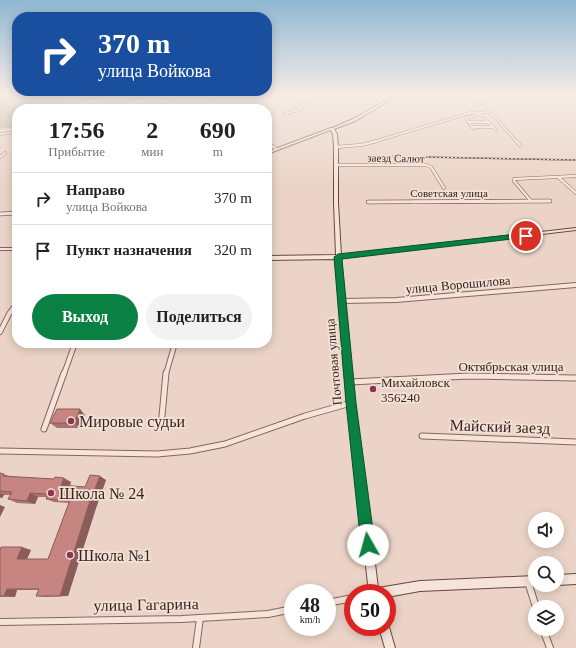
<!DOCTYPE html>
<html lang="ru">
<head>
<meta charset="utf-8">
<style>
	:root { --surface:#fff; --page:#f2f2f2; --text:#222; --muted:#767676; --line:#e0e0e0; --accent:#0b8043 }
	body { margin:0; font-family:"Times New Roman",serif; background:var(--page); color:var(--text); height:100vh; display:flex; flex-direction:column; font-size:15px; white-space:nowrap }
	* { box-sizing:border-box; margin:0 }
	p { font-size:13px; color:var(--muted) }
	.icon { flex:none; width:22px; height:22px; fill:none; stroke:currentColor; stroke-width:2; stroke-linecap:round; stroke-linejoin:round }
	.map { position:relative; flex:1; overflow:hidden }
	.side { position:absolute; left:12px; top:104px; width:260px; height:244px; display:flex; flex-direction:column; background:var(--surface); border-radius:16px; box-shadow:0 2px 10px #0003 }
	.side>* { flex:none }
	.banner { position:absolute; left:12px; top:12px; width:260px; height:84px; border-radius:16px; box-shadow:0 2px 10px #0003; background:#1a4fa0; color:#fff; overflow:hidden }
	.controls { position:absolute; left:528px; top:512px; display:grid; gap:8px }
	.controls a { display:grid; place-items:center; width:36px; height:36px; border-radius:50%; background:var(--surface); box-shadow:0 2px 10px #0003; font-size:20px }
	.speed { position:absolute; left:284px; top:584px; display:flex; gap:8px; font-size:20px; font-weight:700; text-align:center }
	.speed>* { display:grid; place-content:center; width:52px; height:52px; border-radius:50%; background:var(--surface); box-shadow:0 2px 10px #0003; line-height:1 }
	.speed small { font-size:10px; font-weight:400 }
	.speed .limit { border:6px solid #d22; background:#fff; color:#111 }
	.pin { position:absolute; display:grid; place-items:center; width:34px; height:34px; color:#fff; margin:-17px; border:2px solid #fff; border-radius:50%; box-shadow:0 1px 4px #0007 }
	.me { position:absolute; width:44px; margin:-22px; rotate:353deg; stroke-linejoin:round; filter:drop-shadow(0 0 3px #0008) }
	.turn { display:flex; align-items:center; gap:14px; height:84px; padding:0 20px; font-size:18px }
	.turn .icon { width:52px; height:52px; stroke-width:2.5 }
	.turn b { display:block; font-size:28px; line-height:34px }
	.eta { display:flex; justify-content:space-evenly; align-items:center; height:68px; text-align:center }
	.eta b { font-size:24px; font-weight:700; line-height:28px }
	.cta { display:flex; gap:8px; margin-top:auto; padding:8px 20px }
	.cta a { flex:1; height:46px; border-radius:24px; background:var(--accent); color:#fff; font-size:16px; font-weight:700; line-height:46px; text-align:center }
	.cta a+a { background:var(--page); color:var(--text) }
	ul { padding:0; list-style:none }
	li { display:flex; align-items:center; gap:12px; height:52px; padding:0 20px; border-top:1px solid var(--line) }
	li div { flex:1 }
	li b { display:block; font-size:15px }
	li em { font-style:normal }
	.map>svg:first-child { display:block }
	.cemetery { fill:#beb69a }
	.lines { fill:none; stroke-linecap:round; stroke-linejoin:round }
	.minor-far5-casing { stroke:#85655e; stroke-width:3 }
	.minor-far4-casing { stroke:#85655e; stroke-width:3.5 }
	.minor-far3-casing { stroke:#85655e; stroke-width:4.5 }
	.minor-far2-casing { stroke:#85655e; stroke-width:6 }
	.minor-far1-casing { stroke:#85655e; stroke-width:7 }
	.minor-casing { stroke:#85655e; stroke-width:8 }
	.tertiary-casing { stroke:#85655e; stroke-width:2 }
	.secondary-casing { stroke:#674741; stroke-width:2 }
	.minor-far5 { stroke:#f6e4da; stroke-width:2 }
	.minor-far4 { stroke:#f6e4da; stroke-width:2.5 }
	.minor-far3 { stroke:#f6e4da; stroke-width:3 }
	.minor-far2 { stroke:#f6e4da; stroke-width:4 }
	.minor-far1 { stroke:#f6e4da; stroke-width:5 }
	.minor { stroke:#f6e4da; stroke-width:6 }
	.tertiary { fill:#f6e4da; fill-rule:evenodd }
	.secondary { fill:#f6e4da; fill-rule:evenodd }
	.rail-casing { stroke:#372421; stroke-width:1.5 }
	.rail { stroke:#f3e1d6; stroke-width:1; stroke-dasharray:2; stroke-linecap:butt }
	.wall { fill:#aa726f }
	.shaded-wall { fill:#8b5d5a }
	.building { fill:#c68581; stroke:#8b5d5a }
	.route { fill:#0b8043; stroke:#07532c }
	.poi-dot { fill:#8f3354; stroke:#f3e1d6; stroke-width:1.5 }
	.labels { text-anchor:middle; stroke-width:3.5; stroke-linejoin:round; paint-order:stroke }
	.far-street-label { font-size:11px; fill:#372421; stroke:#f3e1d6 }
	.street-label { font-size:13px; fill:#372421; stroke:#f3e1d6 }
	.poi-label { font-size:13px; fill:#372421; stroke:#f3e1d6; text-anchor:start }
	.near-poi-label { font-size:16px; fill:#372421; stroke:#f3e1d6; text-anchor:start }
	.near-street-label { font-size:16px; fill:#372421; stroke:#f3e1d6 }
</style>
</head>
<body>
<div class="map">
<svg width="576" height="648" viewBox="0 0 576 648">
	<rect width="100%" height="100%" fill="#ebd4c7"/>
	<polygon class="cemetery" points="0,93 69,93 63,109 17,109 17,127 0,129"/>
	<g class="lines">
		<defs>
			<g id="minor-far5">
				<polyline points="288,93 303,102"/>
				<polyline points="455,93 476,100 484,105 517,142"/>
				<polyline points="276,97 287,93"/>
				<polyline points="212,99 230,109"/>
				<polyline points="77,100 112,93"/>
				<polyline points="75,109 79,93"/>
				<polyline points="86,109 159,93"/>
				<polyline points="134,109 173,100"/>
				<polyline points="173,109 232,93"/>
				<polyline points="231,109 279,93"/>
				<polyline points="479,112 496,130"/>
				<polyline points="284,114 302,109 295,104 303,102"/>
				<polyline points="468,122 488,122"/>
				<polyline points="472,127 492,127"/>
				<polyline points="474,129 466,118 480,114"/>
				<polyline points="0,134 17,132"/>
				<polyline points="373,142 470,113 490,112"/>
			</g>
			<g id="minor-far4">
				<polyline points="516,141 520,145"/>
				<polyline points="267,142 276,149"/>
				<polyline points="336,147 361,145 377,141"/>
				<polyline points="0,157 5,153"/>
				<polyline points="336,165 426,165 431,167 444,188"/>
				<polyline points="558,177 576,193"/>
				<polyline points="531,201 514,181 514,179 576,176"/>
				<polyline points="413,202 550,201"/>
			</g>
			<g id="minor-far3">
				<polyline points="368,202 550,201"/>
				<polyline points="0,214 17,213"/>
			</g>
			<g id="minor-far2">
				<polyline points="342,301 396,300 576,285"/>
				<polyline points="0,332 9,314 17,303"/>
				<polyline points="64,374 75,343"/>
				<polyline points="166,374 175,343"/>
			</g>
			<g id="minor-far1">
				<polyline points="350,382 469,376 576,378"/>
				<polyline points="162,416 166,373"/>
				<polyline points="44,429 64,373"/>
				<polyline points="422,436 576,442"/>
				<polyline points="0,451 157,454 190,451 225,444 305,416 351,403"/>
			</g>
			<g id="minor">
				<polyline points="528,582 536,607"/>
				<polyline points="327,603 353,598"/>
				<polyline points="0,622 182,619 268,614 293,609"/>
				<polyline points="543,629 550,648"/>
				<polyline points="196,648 200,618"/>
			</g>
			<g id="tertiary">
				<polygon points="331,128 333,129 267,154 267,152"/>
				<rect x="0" y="248" width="17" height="2"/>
			</g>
			<g id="secondary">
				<polygon points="399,93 402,93 355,121 334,129 337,134 338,147 338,203 341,255 576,228 576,230 341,258 351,370 378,588 420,581 535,576 535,585 537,585 535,586 420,591 387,597 387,593 369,593 344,370 336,259 267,260 267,256 336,255 334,203 334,147 333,134 330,129 353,119"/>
				<polygon points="576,574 576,584 557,585 557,575"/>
				<polygon points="387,623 389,627 395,648 385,648 379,627 387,627"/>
			</g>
		</defs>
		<use href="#minor-far5" class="minor-far5-casing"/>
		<use href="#minor-far4" class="minor-far4-casing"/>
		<use href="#minor-far3" class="minor-far3-casing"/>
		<use href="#minor-far2" class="minor-far2-casing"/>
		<use href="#minor-far1" class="minor-far1-casing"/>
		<use href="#minor" class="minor-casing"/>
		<use href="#tertiary" class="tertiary-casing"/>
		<use href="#secondary" class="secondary-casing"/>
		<use href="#minor-far5" class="minor-far5"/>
		<use href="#minor-far4" class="minor-far4"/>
		<use href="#minor-far3" class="minor-far3"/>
		<use href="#minor-far2" class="minor-far2"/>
		<use href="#minor-far1" class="minor-far1"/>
		<use href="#minor" class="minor"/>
		<use href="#tertiary" class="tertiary"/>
		<use href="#secondary" class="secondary"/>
		<defs>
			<polyline id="rail" points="375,156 576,160"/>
		</defs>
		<use href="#rail" class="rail-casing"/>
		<use href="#rail" class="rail"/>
	</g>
	<g class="wall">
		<polygon points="85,415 79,428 57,428 50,423"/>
		<polygon points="0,473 9,476 71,482 70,486 85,487 106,480 96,508 68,596 45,597 36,596 39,590 17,590 15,597 0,597 0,550 31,550 27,559 48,559 69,503 54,502 46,499 47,497 38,497 35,504 17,503 8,499 11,495 4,495 2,498 0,498"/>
	</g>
	<g class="shaded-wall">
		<polygon points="80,409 85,415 79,428 74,423"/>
		<polygon points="100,476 106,480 96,508 68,596 60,596 89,504"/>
		<polygon points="64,478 71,482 68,489 61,485"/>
		<polygon points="0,493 4,495 2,498 0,497"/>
		<polygon points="30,493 38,497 35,504 27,501"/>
		<polygon points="0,505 5,507 0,517"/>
		<polygon points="22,547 31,550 26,561 17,559"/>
		<polygon points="7,589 17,590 15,597 4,596"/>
	</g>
	<g class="building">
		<polygon points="57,409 80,409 74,423 50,423"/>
		<polygon points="0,473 4,474 3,476 54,479 55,477 64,478 61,485 85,487 90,475 100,476 89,504 60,596 36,596 39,589 7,589 4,596 0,596 0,550 1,547 22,547 17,559 48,559 70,500 46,499 48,494 30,493 27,501 8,499 12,492 0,491"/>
	</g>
	<linearGradient id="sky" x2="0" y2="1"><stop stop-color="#8eb8d2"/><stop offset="0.51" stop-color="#f6ece6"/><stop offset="1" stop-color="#f6ece6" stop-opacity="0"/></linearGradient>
	<rect width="576" height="184" fill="url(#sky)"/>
	<polygon class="route" points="526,233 530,236 529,237 342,259 356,403 375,545 373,550 368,552 363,550 361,545 346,403 334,257 338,254"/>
	<g class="poi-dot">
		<circle cx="373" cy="389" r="4"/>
		<circle cx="71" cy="421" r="4"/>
		<circle cx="51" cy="493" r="4"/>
		<circle cx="70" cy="555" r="4"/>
	</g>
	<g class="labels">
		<g class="far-street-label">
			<text transform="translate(396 158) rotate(1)" y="4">заезд Салют</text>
			<text x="449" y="197">Советская улица</text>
		</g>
		<g class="street-label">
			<text transform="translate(458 284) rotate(-5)" y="5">улица Ворошилова</text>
			<text transform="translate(333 362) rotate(-95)" y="5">Почтовая улица</text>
			<text x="511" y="371">Октябрьская улица</text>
		</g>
		<g class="poi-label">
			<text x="381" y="387">Михайловск<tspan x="381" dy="15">356240</tspan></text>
		</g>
		<g class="near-poi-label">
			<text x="79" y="427">Мировые судьи</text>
			<text x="59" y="499">Школа № 24</text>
			<text x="78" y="561">Школа №1</text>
		</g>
		<g class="near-street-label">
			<text transform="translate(500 426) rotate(2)" y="6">Майский заезд</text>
			<text transform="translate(146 604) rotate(-1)" y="6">улица Гагарина</text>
		</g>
	</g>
</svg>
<div class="controls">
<a><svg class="icon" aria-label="sound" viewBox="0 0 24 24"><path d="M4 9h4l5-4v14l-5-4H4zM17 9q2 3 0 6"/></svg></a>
<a><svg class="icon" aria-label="search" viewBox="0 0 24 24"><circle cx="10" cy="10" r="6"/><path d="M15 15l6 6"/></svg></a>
<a><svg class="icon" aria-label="layers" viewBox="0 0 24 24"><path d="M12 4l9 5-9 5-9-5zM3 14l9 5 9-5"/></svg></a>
</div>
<div class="speed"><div>48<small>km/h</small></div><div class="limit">50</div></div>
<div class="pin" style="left:526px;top:236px;background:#d93025"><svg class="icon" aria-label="arrive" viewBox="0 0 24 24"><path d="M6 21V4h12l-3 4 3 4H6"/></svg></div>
<svg class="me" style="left:368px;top:545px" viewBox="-20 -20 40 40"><circle r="19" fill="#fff"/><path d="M0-13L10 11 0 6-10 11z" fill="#0b8043"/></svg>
<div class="banner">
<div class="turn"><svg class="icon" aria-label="right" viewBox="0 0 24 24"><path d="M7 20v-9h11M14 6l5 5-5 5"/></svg><div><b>370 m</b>улица Войкова</div></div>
</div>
<section class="side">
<div class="eta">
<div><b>17:56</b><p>Прибытие</p></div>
<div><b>2</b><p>мин</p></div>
<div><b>690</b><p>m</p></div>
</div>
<ul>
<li><svg class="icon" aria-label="right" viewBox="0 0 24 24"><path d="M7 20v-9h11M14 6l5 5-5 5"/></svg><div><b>Направо</b><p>улица Войкова</p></div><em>370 m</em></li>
<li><svg class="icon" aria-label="arrive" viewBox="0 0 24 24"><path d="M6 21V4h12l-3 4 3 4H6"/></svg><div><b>Пункт назначения</b></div><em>320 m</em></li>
</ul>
<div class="cta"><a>Выход</a><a>Поделиться</a></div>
</section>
</div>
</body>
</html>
